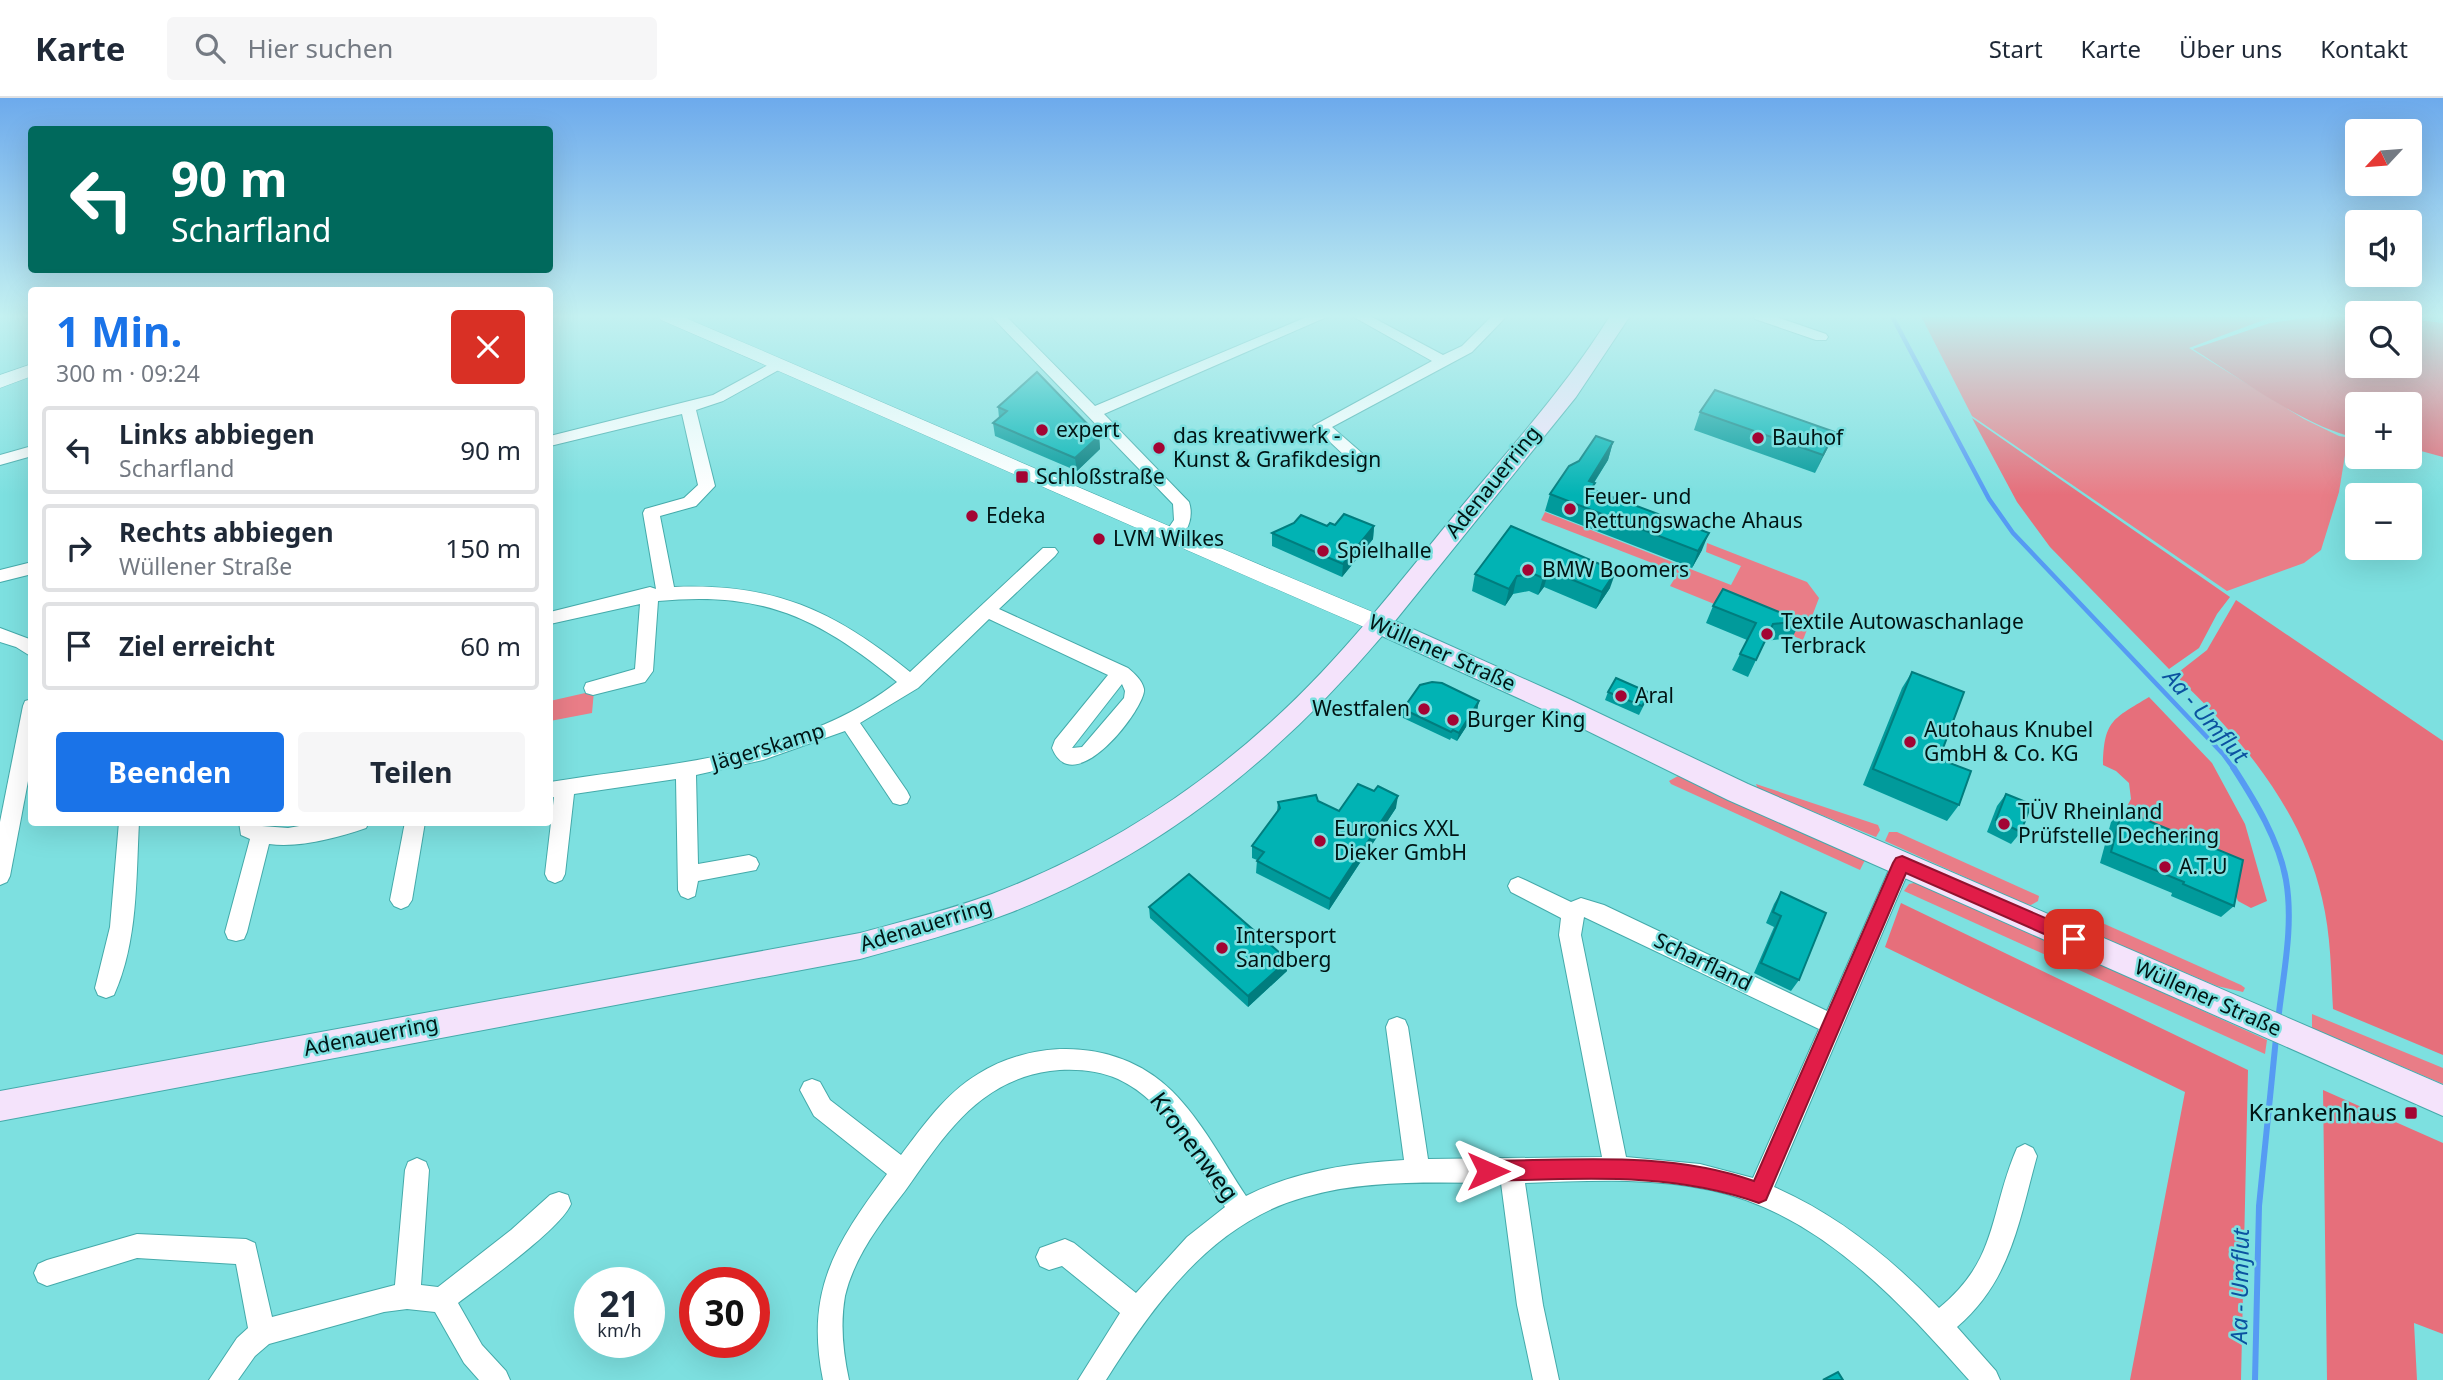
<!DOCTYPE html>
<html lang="de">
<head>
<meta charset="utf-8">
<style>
	:root { --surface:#fff; --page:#f6f6f7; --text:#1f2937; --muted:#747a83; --line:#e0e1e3; --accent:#1a73e8 }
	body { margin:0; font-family:"Noto Sans",sans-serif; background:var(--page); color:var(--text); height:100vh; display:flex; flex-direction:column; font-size:26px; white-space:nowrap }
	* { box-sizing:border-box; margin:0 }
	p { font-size:23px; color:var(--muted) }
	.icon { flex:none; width:38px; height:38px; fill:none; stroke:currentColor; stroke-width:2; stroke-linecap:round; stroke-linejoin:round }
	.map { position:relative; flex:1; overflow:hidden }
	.details { position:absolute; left:28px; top:189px; width:525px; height:539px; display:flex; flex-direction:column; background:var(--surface); border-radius:7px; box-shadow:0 7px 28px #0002 }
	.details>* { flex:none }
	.banner { position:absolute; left:28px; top:28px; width:525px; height:147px; border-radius:7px; box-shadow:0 7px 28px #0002; background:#00695c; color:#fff; overflow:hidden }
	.needle { width:46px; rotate:244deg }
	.buttons { position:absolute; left:2345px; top:21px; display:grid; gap:14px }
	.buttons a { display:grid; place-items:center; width:77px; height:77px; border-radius:7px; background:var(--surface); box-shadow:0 7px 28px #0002; font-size:35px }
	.speed { position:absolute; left:574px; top:1169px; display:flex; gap:14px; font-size:35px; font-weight:700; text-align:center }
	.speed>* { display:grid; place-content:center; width:91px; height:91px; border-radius:50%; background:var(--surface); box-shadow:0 7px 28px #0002; line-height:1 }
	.speed small { font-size:18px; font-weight:400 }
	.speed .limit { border:10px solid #d22; background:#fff; color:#111 }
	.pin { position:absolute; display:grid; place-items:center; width:60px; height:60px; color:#fff; margin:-30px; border-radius:14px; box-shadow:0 4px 10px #0006 }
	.me { position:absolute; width:77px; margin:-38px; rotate:90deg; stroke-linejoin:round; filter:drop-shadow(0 0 5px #0008) }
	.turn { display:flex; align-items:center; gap:24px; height:147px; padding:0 28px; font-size:32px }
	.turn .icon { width:91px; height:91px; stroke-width:2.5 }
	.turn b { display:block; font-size:49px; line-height:60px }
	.round { display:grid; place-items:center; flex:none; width:74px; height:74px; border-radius:7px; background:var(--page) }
	.headline { display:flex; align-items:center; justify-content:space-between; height:119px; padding:0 28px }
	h1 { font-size:42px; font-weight:700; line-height:52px; color:var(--accent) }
	.primary-button { display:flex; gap:14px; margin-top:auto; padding:14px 28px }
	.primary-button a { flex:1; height:80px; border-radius:7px; background:var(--accent); color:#fff; font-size:28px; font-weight:700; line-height:80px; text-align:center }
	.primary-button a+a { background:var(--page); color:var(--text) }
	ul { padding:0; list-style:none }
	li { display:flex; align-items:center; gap:21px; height:88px; margin:0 14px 10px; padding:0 14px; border:4px solid var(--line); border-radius:7px }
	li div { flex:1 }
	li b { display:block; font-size:26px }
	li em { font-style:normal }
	header { display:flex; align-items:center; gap:42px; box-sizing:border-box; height:98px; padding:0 35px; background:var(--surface); border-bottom:2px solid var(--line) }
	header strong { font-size:33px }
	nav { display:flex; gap:38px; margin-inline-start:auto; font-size:24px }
	.search { width:490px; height:63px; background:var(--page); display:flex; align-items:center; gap:18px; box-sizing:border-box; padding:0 24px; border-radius:7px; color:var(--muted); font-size:26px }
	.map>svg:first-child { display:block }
	.green { fill:#e97d87 }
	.forest { fill:#e66f7b }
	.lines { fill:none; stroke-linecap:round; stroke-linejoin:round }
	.stream-far1 { stroke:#569bf3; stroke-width:4.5 }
	.stream { stroke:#569bf3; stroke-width:6 }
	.minor-casing { stroke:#4aa; stroke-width:2 }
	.tertiary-casing { stroke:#4aa; stroke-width:1 }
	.secondary-casing { stroke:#4aa; stroke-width:2 }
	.minor { fill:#fff; fill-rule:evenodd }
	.tertiary { fill:#fff; fill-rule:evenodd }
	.secondary { fill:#f4e3fb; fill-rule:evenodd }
	.wall { fill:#019a9b }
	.shaded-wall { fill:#017d7e }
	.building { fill:#01b3b4; stroke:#017d7e; stroke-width:2 }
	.route { fill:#e11d48; stroke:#92132f; stroke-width:2 }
	.poi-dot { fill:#a30433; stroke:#7de0e0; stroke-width:2.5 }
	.labels { text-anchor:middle; stroke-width:5; stroke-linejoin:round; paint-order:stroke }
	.poi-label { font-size:21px; fill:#011414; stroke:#7de0e0; text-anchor:start }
	.street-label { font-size:21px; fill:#011414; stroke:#7de0e0 }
	.water-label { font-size:23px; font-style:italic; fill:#0b52a0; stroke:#7de0e0 }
	.near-poi-label { font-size:24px; fill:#011414; stroke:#7de0e0; text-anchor:end }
	.near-street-label { font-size:24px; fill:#011414; stroke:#7de0e0 }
</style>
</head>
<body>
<header>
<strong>Karte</strong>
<div class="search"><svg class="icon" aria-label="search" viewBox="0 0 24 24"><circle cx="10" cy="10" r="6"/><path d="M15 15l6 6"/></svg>Hier suchen</div>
<nav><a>Start</a><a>Karte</a><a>Über uns</a><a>Kontakt</a></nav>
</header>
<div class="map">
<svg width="2443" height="1282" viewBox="0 0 2443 1282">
	<rect width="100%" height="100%" fill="#7de0e0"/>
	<g class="green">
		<polygon points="1921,218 2274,218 2189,250 2304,321 2339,338 2357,341 2345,357 2339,394 2321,452 2304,465 2227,493 1972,318"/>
		<polygon points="1545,414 1731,487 1741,468 1706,454 1707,445 1807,484 1819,500 1803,542 1670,488 1678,475 1541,422"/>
		<polygon points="594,593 592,615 550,623 550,603"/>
		<polygon points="1678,678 1866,760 1860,772 1671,686 1669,683"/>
		<polygon points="1756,686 1878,727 1880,732 1876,739 1758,691"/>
		<polygon points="1889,734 1897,734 2039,798 2038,803 2031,807 2025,806 1885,743"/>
		<polygon points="1919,784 2267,942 2265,956 1904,793 1909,786"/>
		<polygon points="2071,811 2241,887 2245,890 2243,894 2217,888 2080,830 2075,826"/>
		<polygon points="2312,916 2443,970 2443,986 2312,930"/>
	</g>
	<g class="forest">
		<path d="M2319,218H2357V268H2410V221L2443,225V359L2410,350V306H2357V340C2304,329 2240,280 2193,251L2270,225Z"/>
		<polygon points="1972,320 2230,499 2217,516 2199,550 2169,571 2050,449 2017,404"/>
		<path d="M2236,502L2443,643V957L2333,911C2331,874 2331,837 2322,800C2302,712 2240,638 2175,577L2207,552Z"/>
		<path d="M2149,599L2212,665L2245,726L2267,803L2251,810L2238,803L2231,788L2120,721L2131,701L2129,685L2116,673L2103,667C2104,622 2113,621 2149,599Z"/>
		<polygon points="1901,805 2248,972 2241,1282 2130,1282 2185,994 1885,849"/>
		<polygon points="2323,992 2443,1045 2443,1236 2414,1225 2417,1282 2327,1282"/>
	</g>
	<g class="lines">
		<polyline class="stream-far1" points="1892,218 1989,401 2013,435 2223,656 2234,671"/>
		<g class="stream">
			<path d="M2233,669C2255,703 2279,742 2286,782C2294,828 2283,877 2278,923"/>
			<polyline points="2255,1282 2259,1108 2276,940"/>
		</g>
		<defs>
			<g id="minor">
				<path d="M991,218H1006L1095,308L1309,218H1329L1104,316L1189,404C1194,419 1188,439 1171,444L1163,438L1174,422L1173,406Z"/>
				<polygon points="1352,218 1370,218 1443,257 1462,248 1492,218 1507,218 1472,254 1332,329 1371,363 1373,367 1371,371 1359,371 1313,328 1432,263"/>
				<polygon points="1753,218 1774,218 1826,236 1828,239 1826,242 1816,242 1755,221"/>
				<path d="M779,261L784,263L787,266L784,269L723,303L696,312L715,388L696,408L660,418L674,489C774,485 833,512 910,574L1043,450H1055L1058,454L1055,458L999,511L1128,570C1135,576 1142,582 1144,591C1147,608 1074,705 1052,650L1055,642L1108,577L989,521L918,590L860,625L907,693L910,699L907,705L900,707L893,705L845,633L763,662L696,677L698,766L749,757L756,760L759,766L756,772L698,783L695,798L688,801L681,798L678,792L676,681L574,696L565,776L562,782L555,785L548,782L545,776L554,699L550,700V684C666,665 800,660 897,584C817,519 763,493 658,503L653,573L645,584L593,597L586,595L584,590L586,585L635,571L640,506L550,526V514L650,489L656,491L643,415L645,411L684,400L698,387L682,316L550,348V338L713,297ZM1122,586L1125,593L1124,600L1082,649L1072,650Z"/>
				<polygon points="32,348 32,358 0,367 0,357"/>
				<polygon points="32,464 32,476 0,484 0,472"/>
				<polygon points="0,530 32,542 32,559 16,549 0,544"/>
				<polygon points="32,601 32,662 10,778 7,784 0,787 0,724 23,608 25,603"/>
				<path d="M119,724H139C136,781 138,844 114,897L106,900L98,897L95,890L110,829Z"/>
				<path d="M239,724H259L262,728L288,730L322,724H369L366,730C337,740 300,750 269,746L247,834L244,841L236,843L228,841L225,834L250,741L241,737Z"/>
				<polygon points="405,724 425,724 412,802 408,808 401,811 394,808 390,802"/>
				<path d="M1902,756L1909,759L1912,765L1774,1089C1838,1117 1891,1160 1939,1210C1999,1161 1989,1114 2017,1050L2025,1046L2033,1050L2037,1058C2019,1123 2011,1183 1957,1229L1996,1273L2000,1282H1969C1899,1203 1819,1115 1711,1092C1650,1079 1587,1083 1525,1085L1543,1207L1559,1282H1533L1517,1207L1501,1085C1436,1085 1368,1081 1305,1099C1213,1124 1154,1206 1106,1282H1078L1120,1215L1062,1168L1049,1172L1040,1168L1036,1159L1040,1150L1065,1141L1074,1145L1136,1195L1187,1139L1225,1109C1195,1065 1170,1005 1118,981C1098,972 1072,970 1050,973C978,983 944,1038 905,1093C881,1124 854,1159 845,1198C840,1227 843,1254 849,1282H823C805,1193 835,1146 887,1076L814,1018L800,992L804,984L812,981L820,984L830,1002L901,1057C923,1028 946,995 978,976C1038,939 1120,942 1172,993C1202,1023 1222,1062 1246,1098C1296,1073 1349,1065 1404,1062L1386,929L1389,922L1397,919L1405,922L1408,929L1428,1061L1602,1059L1559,837L1561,820L1511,794L1508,788L1511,782L1518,779L1525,782L1571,804L1581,800L1604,807L1827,913L1892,765L1895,759ZM1584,819L1819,931L1753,1080L1700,1066L1626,1059L1581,837Z"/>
				<path d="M417,1060L426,1064L429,1072L421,1187L438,1189L511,1132L550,1097L559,1094L568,1097L571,1106C561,1131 483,1186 458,1205L482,1247L506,1273L510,1282H479L464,1265L435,1214L407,1211L384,1214L269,1246L255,1258L238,1282H209L237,1240L248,1230L236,1166L137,1160L47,1188L38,1184L34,1175L38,1166L47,1162L137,1136L246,1141L255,1145L272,1219L395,1187L405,1072L408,1064Z"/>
			</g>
			<g id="tertiary">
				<path d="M658,218H681C917,318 1150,422 1387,520L1390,526L1387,532L1379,534L1371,532C1134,430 898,324 661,222Z"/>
				<polygon points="32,266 32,278 0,290 0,277"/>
			</g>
			<path id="secondary" d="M1610,218H1630L1576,299L1395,523L1569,601L1748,686L2443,987V1018L1728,702L1551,615L1382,538C1279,659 1162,755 1012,814C962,833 911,847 860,861L0,1023V993L860,835C904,823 949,812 992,796C1094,757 1190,698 1271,624C1340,562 1398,486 1457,414C1510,350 1566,289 1610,218Z"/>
		</defs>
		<use href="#minor" class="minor-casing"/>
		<use href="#tertiary" class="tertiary-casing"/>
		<use href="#secondary" class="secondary-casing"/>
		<use href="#minor" class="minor"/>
		<use href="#tertiary" class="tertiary"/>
		<use href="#secondary" class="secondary"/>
	</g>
	<g class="wall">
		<polygon points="998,309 1099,338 1100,351 1077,373 995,338 993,325 999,320"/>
		<polygon points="1700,314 1835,334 1815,375 1694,332"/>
		<polygon points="1613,344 1608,362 1594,385 1593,392 1702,452 1692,470 1545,413 1550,396"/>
		<polygon points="1294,425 1327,428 1335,427 1374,428 1373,441 1342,479 1272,448 1272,435"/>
		<polygon points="1511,428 1610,490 1596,511 1544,489 1538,497 1529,493 1513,496 1505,508 1472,493 1475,476"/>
		<polygon points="1713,508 1801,523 1792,540 1765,543 1748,579 1732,572 1747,542 1706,525"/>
		<polygon points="1912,574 1939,661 1959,707 1947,723 1863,687 1902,590"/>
		<polygon points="1608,594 1650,595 1639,617 1605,602"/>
		<polygon points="1479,603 1477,612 1457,643 1451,640 1450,642 1401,619 1403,611"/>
		<polygon points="2006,696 2021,734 2011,746 1987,734 1997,708"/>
		<polygon points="1318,703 1339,713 1396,710 1329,812 1256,775 1257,762 1252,760 1252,748 1277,714 1278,704"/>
		<polygon points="2122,712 2234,808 2221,819 2171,798 2172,795 2100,765 2111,724"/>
		<polygon points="1781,794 1799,882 1791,893 1754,875 1774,829 1766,825 1774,806"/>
		<polygon points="1149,809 1287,873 1248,909 1150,820"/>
	</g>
	<g class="shaded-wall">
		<polygon points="1835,334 1827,351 1815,375 1823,357"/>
		<polygon points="1099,338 1100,351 1077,373 1075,360"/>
		<polygon points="1613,344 1608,362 1584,400 1589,383"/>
		<polygon points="1374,428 1373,441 1342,479 1343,466"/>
		<polygon points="1709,435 1702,452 1692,470 1698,453"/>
		<polygon points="1549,472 1544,489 1538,497 1543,480"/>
		<polygon points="1616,473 1610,490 1596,511 1602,494"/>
		<polygon points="1517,478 1513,496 1505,508 1509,491"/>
		<polygon points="1479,603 1477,612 1457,643 1459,635"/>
		<polygon points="1398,698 1396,710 1329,812 1330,801"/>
		<polygon points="1288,862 1287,873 1248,909 1248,898"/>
	</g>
	<g class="building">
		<polygon points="1037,274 1099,338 1075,360 993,325 1007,313 998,309"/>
		<polygon points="1715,292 1835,334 1823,357 1700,314"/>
		<polygon points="1596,338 1613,344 1589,383 1595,385 1591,391 1709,435 1698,453 1550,396 1569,368 1579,363"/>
		<polygon points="1344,416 1374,428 1343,466 1272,435 1294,425 1301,417 1327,428 1330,425 1335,427"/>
		<polygon points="1511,428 1616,473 1602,494 1549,472 1543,480 1534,476 1517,478 1509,491 1475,476"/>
		<polygon points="1723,491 1801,523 1773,526 1756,562 1740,556 1756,525 1713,508"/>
		<polygon points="1912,574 1964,594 1939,661 1971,673 1959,707 1873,671"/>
		<polygon points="1616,580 1650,595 1642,608 1608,594"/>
		<polygon points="1432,584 1442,585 1479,603 1459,635 1453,632 1451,634 1403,611 1420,587"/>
		<polygon points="1358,686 1374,693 1378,688 1398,698 1330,801 1257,763 1264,754 1252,748 1280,710 1278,704 1316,697 1318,703 1339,713"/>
		<polygon points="2006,696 2031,706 2021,734 1996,722"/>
		<polygon points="2122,712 2243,762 2234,808 2183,786 2184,784 2111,754"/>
		<polygon points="1189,776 1288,862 1248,898 1149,809"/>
		<polygon points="1781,794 1826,815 1799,882 1761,865 1781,818 1773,814"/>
		<polygon points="1838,1274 1843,1282 1823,1282"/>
	</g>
	<linearGradient id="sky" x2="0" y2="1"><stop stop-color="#6daaec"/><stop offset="0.55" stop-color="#c4f1f1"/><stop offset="1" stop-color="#c4f1f1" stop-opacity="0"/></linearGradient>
	<rect width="2443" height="397" fill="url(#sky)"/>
	<path class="route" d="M1902,758L2080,835L2082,841L2080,846L2074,849L2067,846L1906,775L1766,1102L1759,1105C1672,1073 1578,1081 1488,1083L1480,1080L1478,1073L1480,1066L1488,1063C1576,1062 1670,1053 1754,1083L1893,765L1896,760Z"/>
	<g class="poi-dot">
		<circle cx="1042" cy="332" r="7"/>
		<circle cx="1758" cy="340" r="7"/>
		<circle cx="1159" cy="350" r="7"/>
		<rect x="1015" y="372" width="14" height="14" rx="3.5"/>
		<circle cx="1570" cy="411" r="7"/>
		<circle cx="972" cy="418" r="7"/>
		<circle cx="1099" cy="441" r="7"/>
		<circle cx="1323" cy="453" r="7"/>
		<circle cx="1528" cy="472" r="7"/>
		<circle cx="1767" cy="536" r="7"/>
		<circle cx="1621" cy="598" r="7"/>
		<circle cx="1424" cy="611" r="7"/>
		<circle cx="1453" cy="622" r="7"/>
		<circle cx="1910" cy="644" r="7"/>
		<circle cx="2004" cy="726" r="7"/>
		<circle cx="1320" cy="743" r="7"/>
		<circle cx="2165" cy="769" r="7"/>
		<circle cx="1222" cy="850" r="7"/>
		<rect x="2404" y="1008" width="14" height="14" rx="3.5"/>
	</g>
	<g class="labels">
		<g class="poi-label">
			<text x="1056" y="339">expert</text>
			<text x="1173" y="345">das kreativwerk -<tspan x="1173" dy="24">Kunst &amp; Grafikdesign</tspan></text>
			<text x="1772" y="347">Bauhof</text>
			<text x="1036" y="386">Schloßstraße</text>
			<text x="1584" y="406">Feuer- und<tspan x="1584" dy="24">Rettungswache Ahaus</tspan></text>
			<text x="986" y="425">Edeka</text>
			<text x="1113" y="448">LVM Wilkes</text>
			<text x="1337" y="460">Spielhalle</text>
			<text x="1542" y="479">BMW Boomers</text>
			<text x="1781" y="531">Textile Autowaschanlage<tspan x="1781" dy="24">Terbrack</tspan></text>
			<text x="1635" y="605">Aral</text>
			<text x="1410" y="618" text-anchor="end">Westfalen</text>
			<text x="1467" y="629">Burger King</text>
			<text x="1924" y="639">Autohaus Knubel<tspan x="1924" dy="24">GmbH &amp; Co. KG</tspan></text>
			<text x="2018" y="721">TÜV Rheinland<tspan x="2018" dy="24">Prüfstelle Dechering</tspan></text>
			<text x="1334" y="738">Euronics XXL<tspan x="1334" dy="24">Dieker GmbH</tspan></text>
			<text x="2179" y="776">A.T.U</text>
			<text x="1236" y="845">Intersport<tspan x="1236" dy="24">Sandberg</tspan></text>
		</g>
		<g class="street-label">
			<text transform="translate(1493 384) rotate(-51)" y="7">Adenauerring</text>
			<text transform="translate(1442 555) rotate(24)" y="7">Wüllener Straße</text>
			<text transform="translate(768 649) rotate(-17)" y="7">Jägerskamp</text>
			<text transform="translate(926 827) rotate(-17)" y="7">Adenauerring</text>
			<text transform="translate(1703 864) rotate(26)" y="7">Scharfland</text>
			<text transform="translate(2208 900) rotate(24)" y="7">Wüllener Straße</text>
			<text transform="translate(371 938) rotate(-11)" y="7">Adenauerring</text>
		</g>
		<g class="water-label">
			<text transform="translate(2206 618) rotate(49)" y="8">Aa - Umflut</text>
			<text transform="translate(2240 1188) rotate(-89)" y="8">Aa - Umflut</text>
		</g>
		<g class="near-poi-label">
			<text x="2397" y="1023">Krankenhaus</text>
		</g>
		<g class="near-street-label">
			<text transform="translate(1194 1049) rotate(53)" y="8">Kronenweg</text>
		</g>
	</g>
</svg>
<div class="buttons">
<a><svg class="needle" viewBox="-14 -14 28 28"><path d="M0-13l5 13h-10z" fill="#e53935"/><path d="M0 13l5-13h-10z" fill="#747a83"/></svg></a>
<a><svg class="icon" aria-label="sound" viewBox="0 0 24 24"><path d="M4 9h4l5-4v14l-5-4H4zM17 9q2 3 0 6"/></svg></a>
<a><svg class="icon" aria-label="search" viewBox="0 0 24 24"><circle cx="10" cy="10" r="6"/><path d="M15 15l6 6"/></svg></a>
<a>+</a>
<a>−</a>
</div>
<div class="speed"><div>21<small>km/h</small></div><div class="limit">30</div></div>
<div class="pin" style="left:2074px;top:841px;background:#d93025"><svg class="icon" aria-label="arrive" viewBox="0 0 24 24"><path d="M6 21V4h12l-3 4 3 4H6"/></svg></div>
<svg class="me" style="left:1488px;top:1073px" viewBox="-20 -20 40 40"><path d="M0-17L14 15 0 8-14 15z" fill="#e11d48" stroke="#fff" stroke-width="4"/></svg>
<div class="banner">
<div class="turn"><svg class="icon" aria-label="left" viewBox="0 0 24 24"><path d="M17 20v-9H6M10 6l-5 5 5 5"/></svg><div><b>90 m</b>Scharfland</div></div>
</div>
<section class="details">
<div class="headline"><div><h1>1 Min.</h1><p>300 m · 09:24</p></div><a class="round" style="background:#d93025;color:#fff"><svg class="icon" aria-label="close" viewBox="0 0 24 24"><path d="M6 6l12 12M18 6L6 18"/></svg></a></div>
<ul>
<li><svg class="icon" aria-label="left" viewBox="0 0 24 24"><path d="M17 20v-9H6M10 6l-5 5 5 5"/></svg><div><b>Links abbiegen</b><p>Scharfland</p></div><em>90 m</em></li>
<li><svg class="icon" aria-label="right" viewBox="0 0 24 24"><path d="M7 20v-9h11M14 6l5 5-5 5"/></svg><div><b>Rechts abbiegen</b><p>Wüllener Straße</p></div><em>150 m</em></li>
<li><svg class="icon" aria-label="arrive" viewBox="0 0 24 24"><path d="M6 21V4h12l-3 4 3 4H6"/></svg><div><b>Ziel erreicht</b></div><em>60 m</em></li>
</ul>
<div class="primary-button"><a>Beenden</a><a>Teilen</a></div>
</section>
</div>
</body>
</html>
